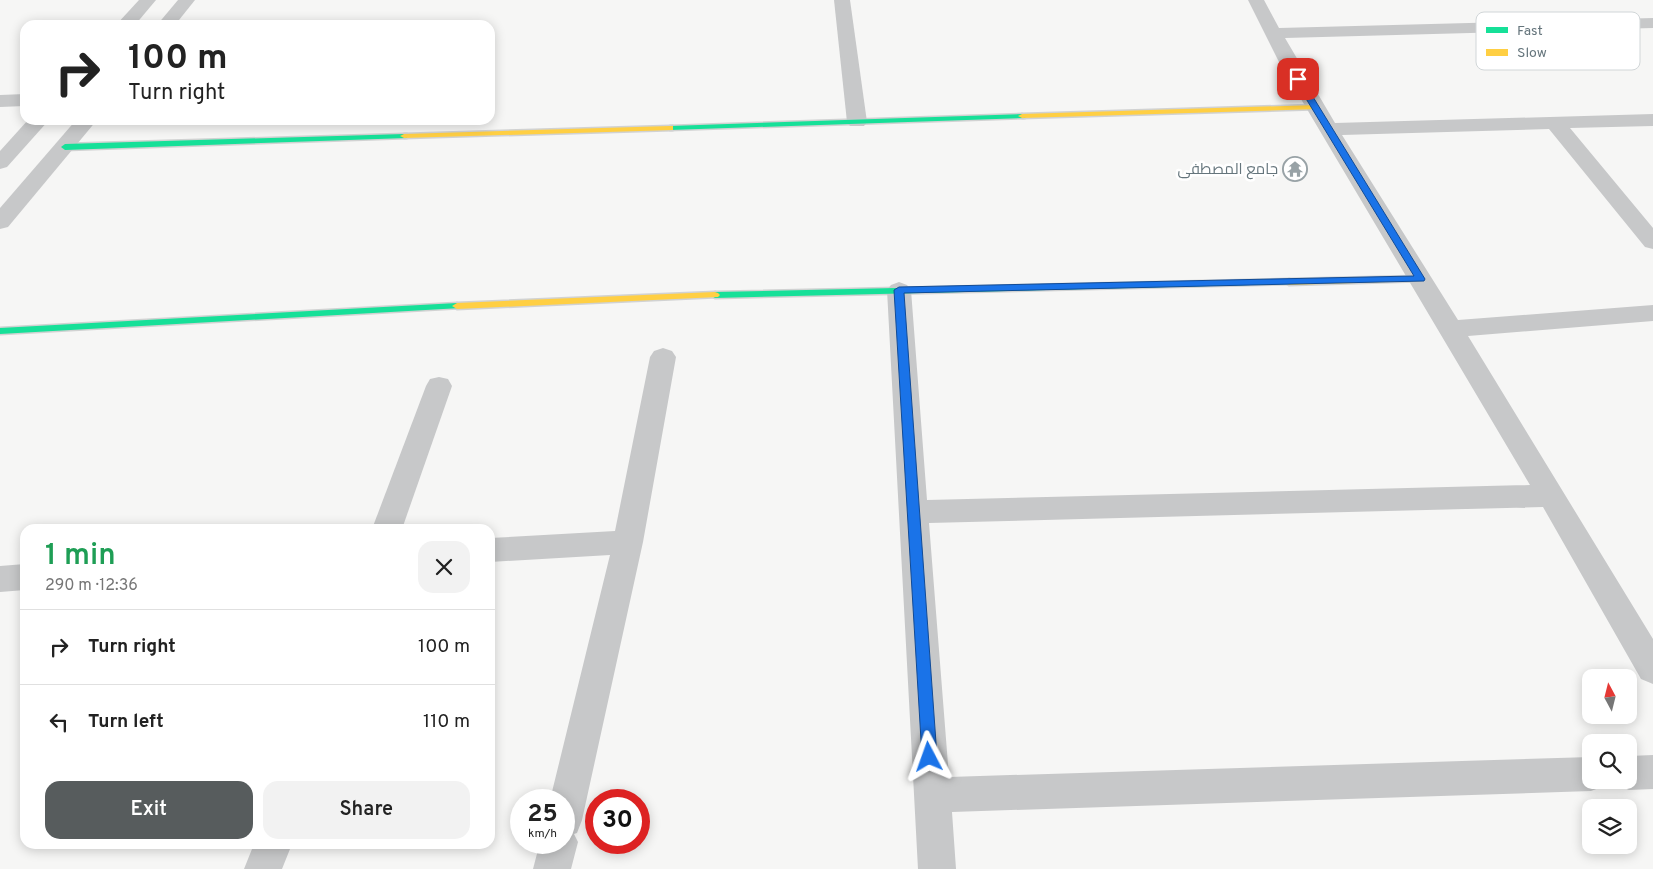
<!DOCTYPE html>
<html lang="en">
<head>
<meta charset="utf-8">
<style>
	:root { --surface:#fff; --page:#f2f2f2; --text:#222; --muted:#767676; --line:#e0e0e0; --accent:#575c5d }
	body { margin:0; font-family:Overpass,Cairo,sans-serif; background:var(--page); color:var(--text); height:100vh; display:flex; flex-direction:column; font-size:19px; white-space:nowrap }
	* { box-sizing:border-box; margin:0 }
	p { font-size:16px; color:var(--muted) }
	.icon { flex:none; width:28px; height:28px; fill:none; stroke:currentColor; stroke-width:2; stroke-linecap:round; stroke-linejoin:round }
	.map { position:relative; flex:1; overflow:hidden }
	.panel { position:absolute; left:20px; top:524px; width:475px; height:325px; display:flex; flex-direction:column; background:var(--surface); border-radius:15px; box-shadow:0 2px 12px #0003 }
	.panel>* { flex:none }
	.banner { position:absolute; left:20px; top:20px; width:475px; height:105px; border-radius:15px; box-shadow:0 2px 12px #0003; background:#fff; color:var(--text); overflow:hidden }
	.needle { width:32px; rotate:353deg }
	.fabs { position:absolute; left:1582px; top:669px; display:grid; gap:10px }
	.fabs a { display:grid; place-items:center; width:55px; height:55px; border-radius:10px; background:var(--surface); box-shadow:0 2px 12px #0003; font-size:25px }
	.speed { position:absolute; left:510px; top:789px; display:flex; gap:10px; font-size:25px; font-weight:700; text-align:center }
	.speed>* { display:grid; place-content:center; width:65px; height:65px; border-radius:50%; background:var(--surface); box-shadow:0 2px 12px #0003; line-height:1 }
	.speed small { font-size:12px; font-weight:400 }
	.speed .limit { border:8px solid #d22; background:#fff; color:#111 }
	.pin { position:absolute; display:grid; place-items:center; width:42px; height:42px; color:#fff; margin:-21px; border-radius:10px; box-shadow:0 2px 8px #0006 }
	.me { position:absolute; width:55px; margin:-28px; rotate:356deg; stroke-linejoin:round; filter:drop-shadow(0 0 4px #0008) }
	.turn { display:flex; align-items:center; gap:18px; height:105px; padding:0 25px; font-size:22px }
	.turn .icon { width:65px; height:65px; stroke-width:2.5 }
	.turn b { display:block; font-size:35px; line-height:42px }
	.round { display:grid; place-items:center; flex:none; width:52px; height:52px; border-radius:15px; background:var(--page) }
	.head { display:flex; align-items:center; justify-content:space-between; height:85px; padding:0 25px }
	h1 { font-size:30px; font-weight:600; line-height:38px; color:#1e9e55 }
	.primary-button { display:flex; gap:10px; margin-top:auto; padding:10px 25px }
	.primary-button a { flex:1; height:58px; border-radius:15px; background:var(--accent); color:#fff; font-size:20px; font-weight:600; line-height:58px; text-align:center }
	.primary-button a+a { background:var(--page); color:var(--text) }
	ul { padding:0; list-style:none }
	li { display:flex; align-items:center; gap:15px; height:75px; padding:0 25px; border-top:1px solid var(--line) }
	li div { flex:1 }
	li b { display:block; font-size:19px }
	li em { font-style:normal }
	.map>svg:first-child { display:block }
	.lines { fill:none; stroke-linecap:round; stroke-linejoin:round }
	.fast-casing { stroke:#d1d2d2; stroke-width:3 }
	.slow-casing { stroke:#d1d2d2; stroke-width:3 }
	.street { fill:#c7c8c9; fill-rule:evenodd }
	.fast { fill:#16e098; fill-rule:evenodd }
	.slow { fill:#ffcf43; fill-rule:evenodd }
	.route { fill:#1a73e8; stroke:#114b97 }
	.labels { text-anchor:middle; stroke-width:5; stroke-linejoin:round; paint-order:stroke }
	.far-poi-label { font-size:15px; fill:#65757c; stroke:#fff; text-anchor:end }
	.key { fill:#fff; stroke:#d1d6d8; stroke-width:1 }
	.key-label { font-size:14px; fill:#65757c }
</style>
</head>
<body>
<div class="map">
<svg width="1653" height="869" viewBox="0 0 1653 869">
	<rect width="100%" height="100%" fill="#f6f6f5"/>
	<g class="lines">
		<defs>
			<g id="fast">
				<polygon points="1022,114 1026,116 1025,118 670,130 666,128 670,126"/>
				<polygon points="404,134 407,134 407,138 65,150 61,147 65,144"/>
				<polygon points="1289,279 1292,280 1294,282 1292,284 715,298 710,295 715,292"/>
				<polygon points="457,303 462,306 461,308 0,334 0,328"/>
			</g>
			<g id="slow">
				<polygon points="1316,105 1319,105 1319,109 1022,118 1018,116 1022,114"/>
				<polygon points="670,126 673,126 673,130 404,138 400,136 404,134"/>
				<polygon points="1420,276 1425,279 1423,281 1289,285 1284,282 1289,279"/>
				<polygon points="715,292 718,293 720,295 718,297 457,309 452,306 457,303"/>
			</g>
		</defs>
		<use href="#fast" class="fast-casing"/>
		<use href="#slow" class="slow-casing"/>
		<g class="street">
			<polygon points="139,0 156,0 135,25 116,25"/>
			<polygon points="178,0 195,0 175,25 157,25"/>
			<polygon points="834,0 850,0 867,122 864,126 850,126 847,122"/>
			<polygon points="1248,0 1264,0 1279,28 1653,18 1653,28 1285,38 1335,123 1653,114 1653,126 1570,128 1653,228 1653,249 1645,247 1549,129 1342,135 1458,320 1653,305 1653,321 1468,336 1653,639 1653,684 1641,679 1543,507 929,523 949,777 1591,757 1591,780 1606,780 1604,786 1591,791 952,812 956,869 918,869 887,290 891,285 899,282 907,285 911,290 927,500 1530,485 1279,62"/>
			<polygon points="25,94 25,106 0,107 0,95"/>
			<polygon points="28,120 49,120 7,167 0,169 0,151"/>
			<polygon points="76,120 97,120 8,227 0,229 0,208"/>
			<polygon points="663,348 672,351 676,357 643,542 582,820 577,833 574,834 578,842 571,869 533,869 540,842 564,842 564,800 550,800 610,555 490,562 490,538 615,531 650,357 654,351"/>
			<polygon points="439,377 448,379 452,386 402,529 372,529 426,386 430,379"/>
			<polygon points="25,564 25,590 0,592 0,566"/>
			<polygon points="1653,755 1653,789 1629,790 1616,785 1614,780 1629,780 1629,756"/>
			<polygon points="254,844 292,844 282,869 244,869"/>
		</g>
		<use href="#fast" class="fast"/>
		<use href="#slow" class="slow"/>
	</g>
	<polygon class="route" points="1296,77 1302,79 1425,279 1424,281 904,293 937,757 935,762 929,764 924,762 922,757 894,290 899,287 1414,276 1294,79"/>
	<defs>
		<symbol id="temple-ring" viewBox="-11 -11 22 22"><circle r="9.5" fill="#fff" stroke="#98a2a6" stroke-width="1.5"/><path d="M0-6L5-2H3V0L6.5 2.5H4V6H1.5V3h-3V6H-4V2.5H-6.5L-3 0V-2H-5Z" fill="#98a2a6"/></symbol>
	</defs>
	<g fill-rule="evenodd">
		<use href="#temple-ring" x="1281" y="155" width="28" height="28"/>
	</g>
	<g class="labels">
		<g class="far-poi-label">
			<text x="1278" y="174">جامع المصطفى</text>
		</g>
	</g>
	<rect x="1476" y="12" width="164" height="58" rx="8" class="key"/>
	<rect x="1486" y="27" width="22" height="6" fill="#16e098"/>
	<rect x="1486" y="49" width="22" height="7" fill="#ffcf43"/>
	<g class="key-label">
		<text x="1517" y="35">Fast</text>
		<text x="1517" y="57">Slow</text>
	</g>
</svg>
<div class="fabs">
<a><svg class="needle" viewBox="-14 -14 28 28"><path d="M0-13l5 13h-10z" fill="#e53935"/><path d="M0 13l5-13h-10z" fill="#767676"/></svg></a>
<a><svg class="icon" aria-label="search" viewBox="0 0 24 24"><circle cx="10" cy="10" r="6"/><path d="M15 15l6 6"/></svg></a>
<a><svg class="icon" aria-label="layers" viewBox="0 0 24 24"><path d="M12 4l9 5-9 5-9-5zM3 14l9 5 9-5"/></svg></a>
</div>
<div class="speed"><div>25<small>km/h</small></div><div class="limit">30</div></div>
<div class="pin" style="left:1298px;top:79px;background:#d93025"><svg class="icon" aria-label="arrive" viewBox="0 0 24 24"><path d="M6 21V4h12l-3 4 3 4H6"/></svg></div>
<svg class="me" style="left:929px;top:757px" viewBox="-20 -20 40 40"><path d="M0-17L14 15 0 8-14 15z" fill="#1a73e8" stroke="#fff" stroke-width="4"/></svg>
<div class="banner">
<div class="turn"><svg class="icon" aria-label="right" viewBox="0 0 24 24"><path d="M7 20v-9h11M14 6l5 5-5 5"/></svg><div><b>100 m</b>Turn right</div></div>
</div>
<section class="panel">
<div class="head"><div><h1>1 min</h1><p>290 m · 12:36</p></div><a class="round"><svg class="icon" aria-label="close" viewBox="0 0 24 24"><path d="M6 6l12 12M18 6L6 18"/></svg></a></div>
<ul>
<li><svg class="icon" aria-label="right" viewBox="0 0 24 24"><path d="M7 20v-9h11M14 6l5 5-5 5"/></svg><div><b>Turn right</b></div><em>100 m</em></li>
<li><svg class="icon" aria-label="left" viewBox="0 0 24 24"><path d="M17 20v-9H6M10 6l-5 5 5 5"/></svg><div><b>Turn left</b></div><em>110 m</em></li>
</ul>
<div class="primary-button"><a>Exit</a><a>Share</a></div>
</section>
</div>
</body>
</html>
